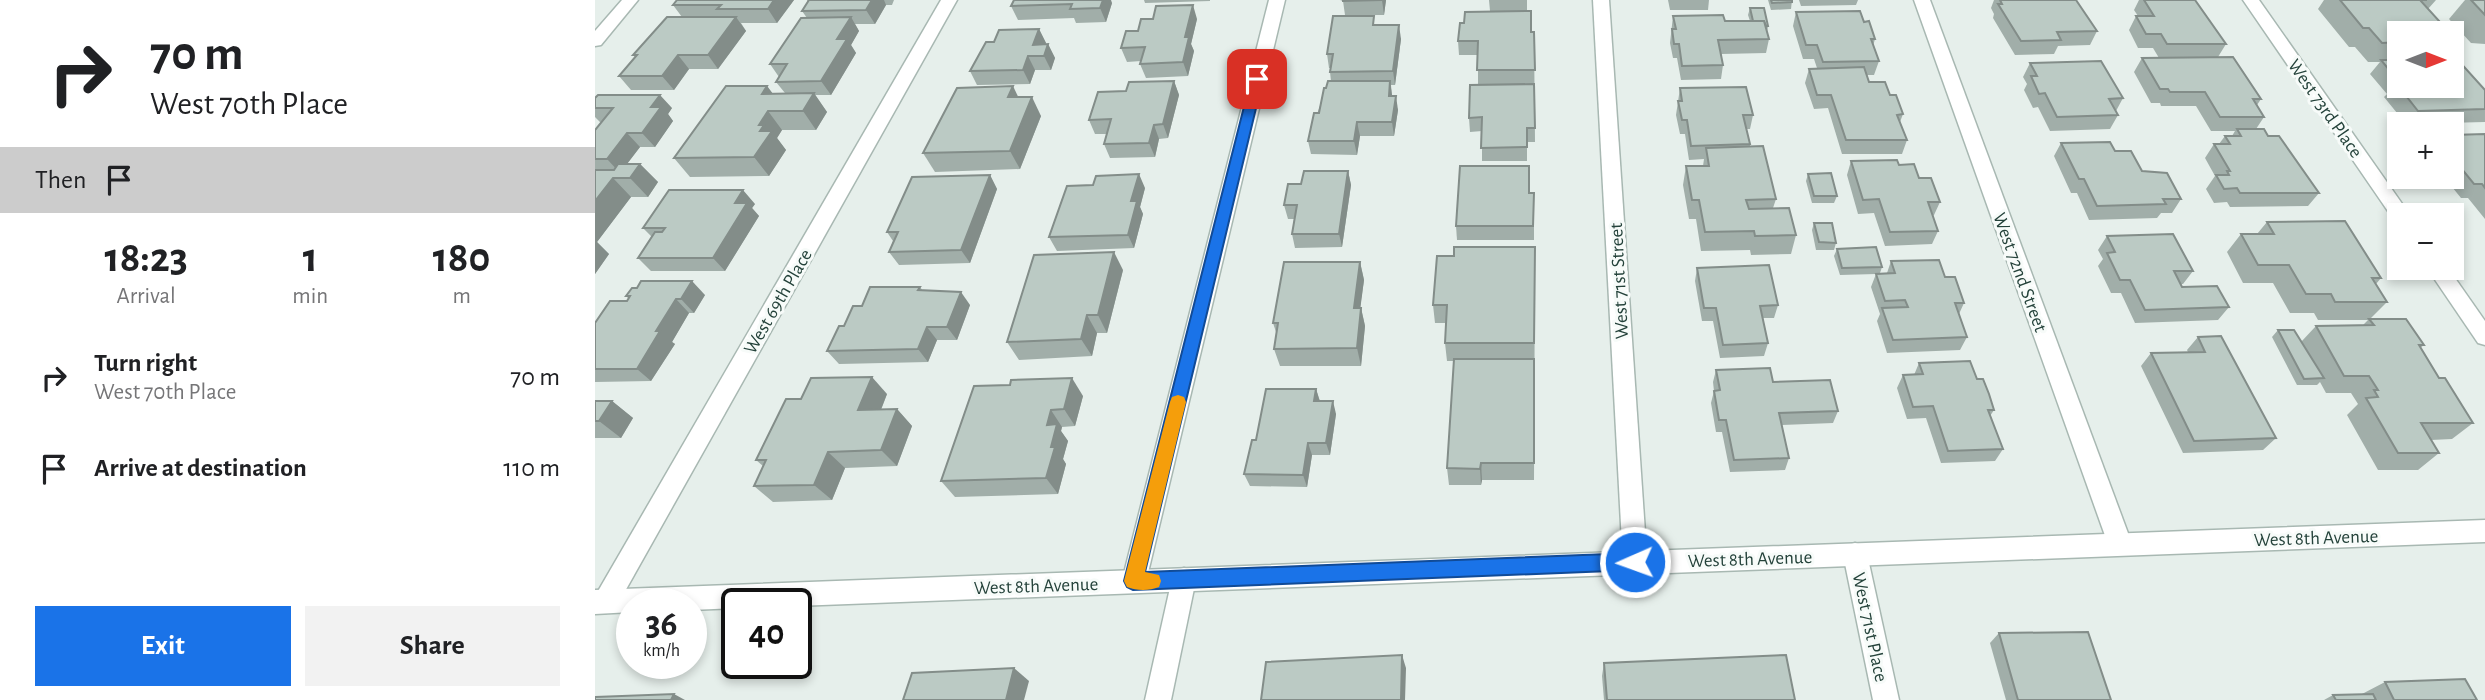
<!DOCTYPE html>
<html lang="en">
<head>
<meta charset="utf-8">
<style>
	:root { --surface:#fff; --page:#f2f2f2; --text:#202124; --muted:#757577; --accent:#1a73e8 }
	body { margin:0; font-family:"Alegreya Sans",sans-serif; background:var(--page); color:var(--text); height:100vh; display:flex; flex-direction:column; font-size:26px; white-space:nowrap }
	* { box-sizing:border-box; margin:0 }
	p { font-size:23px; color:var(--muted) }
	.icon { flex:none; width:38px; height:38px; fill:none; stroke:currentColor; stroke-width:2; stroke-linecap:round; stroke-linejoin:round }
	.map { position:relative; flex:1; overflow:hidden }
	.panel { display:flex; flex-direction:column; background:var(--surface); width:595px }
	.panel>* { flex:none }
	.top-card { background:#fff; color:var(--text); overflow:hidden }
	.needle { width:46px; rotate:90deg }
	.buttons { position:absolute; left:1792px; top:21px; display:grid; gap:14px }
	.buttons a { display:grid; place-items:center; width:77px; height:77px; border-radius:0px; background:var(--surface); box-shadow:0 4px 10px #0003; font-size:35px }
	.speed { position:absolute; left:21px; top:588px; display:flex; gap:14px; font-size:35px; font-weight:700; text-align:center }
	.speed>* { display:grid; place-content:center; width:91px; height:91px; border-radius:50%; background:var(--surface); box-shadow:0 4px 10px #0003; line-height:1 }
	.speed small { font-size:18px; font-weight:400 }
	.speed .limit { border:4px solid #111; border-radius:10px; background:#fff; color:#111 }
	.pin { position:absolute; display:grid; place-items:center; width:60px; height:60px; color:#fff; margin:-30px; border-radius:14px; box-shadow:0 4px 10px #0006 }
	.me { position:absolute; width:77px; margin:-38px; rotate:268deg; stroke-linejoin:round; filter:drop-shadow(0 0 5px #0008) }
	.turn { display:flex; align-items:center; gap:24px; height:147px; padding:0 35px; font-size:32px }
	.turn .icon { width:91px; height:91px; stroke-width:2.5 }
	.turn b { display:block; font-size:49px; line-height:60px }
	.then { display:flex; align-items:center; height:66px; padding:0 35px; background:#0003; gap:14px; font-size:26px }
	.eta { display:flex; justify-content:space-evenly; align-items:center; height:119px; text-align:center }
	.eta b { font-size:42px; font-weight:700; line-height:49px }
	.cta { display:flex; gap:14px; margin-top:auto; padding:14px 35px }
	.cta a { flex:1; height:80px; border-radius:0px; background:var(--accent); color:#fff; font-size:28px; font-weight:700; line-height:80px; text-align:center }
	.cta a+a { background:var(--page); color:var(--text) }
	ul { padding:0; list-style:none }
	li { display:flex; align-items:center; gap:21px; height:91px; padding:0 35px }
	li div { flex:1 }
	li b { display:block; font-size:26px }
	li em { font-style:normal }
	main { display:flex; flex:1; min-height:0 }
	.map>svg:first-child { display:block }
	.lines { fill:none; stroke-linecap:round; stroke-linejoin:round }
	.minor-casing { stroke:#a8b8b2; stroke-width:3 }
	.tertiary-casing { stroke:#a8b8b2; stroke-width:3 }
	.minor { fill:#fff; fill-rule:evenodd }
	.tertiary { fill:#fff; fill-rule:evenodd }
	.wall { fill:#a1aea9 }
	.shaded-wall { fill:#838d89 }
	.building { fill:#bbcac4; stroke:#838d89; stroke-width:2 }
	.route { fill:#1a73e8; stroke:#114b97; stroke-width:2 }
	.slow { fill:#f59e0b }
	.labels { text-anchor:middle; stroke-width:6; stroke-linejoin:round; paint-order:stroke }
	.street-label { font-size:19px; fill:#24423a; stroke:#f7fbf9 }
</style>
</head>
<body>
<main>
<section class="panel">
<div class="top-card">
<div class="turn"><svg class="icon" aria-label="right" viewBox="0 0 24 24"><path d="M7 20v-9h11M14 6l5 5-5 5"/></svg><div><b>70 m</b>West 70th Place</div></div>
<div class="then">Then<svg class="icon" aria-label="arrive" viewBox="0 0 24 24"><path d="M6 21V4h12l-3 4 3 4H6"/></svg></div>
</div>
<div class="eta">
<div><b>18:23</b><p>Arrival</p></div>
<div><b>1</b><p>min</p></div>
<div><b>180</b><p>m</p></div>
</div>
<ul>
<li><svg class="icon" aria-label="right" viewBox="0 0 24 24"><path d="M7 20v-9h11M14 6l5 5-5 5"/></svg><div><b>Turn right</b><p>West 70th Place</p></div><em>70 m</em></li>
<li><svg class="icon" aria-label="arrive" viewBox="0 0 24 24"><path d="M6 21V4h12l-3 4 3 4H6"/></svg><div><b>Arrive at destination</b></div><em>110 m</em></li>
</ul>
<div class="cta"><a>Exit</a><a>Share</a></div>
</section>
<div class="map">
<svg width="1890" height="700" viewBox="0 0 1890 700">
	<rect width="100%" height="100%" fill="#e6efeb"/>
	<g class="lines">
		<defs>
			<g id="minor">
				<polygon points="27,0 43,0 6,45 0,46 0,31"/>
				<polygon points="346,0 362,0 20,609 11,613 2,609 0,598 2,593"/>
				<polygon points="674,0 690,0 551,581 548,589 539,592 530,589 527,581"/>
				<polygon points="998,0 1014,0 1052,562 1049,570 1040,573 1031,570 1028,562"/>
				<polygon points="1319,0 1335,0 1537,544 1533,552 1525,555 1517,552 1513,544"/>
				<polygon points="1648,0 1664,0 1815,215 1804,215 1804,221 1799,220"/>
				<polygon points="1832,268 1853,268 1890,321 1890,345 1883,343"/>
				<polygon points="1260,543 1269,546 1272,554 1304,700 1278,700 1248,554 1251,546"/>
				<polygon points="589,568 598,571 601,579 576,700 550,700 577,579 580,571"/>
			</g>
			<polygon id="tertiary" points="1890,520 1890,542 201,606 201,604 142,604 142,608 96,610 96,604 37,604 37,612 0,614 0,590"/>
		</defs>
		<use href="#minor" class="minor-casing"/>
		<use href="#tertiary" class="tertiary-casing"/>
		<use href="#minor" class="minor"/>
		<use href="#tertiary" class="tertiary"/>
	</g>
	<g class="wall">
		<polygon points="82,0 199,0 182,23 146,23 151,31 123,69 94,69 79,90 36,90 24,76 40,57 38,55 87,17 78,5"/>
		<polygon points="212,0 299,0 297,5 291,5 280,24 260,24 264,31 256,45 261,53 236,95 220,95 232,112 221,130 187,130 182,138 191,150 174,176 95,177 79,158 172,86 178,94 190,93 181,82 184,77 175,64 212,18 207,11 213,2"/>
		<polygon points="549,0 615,0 615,1 550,3"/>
		<polygon points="745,0 791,0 789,15 750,15 748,1"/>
		<polygon points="894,0 932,0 932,11 895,11"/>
		<polygon points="1073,0 1114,0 1113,10 1075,10"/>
		<polygon points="1173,0 1197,0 1196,9 1176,10"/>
		<polygon points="1204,0 1263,0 1261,5 1206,6"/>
		<polygon points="1399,0 1481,0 1502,31 1495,45 1463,46 1459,54 1420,55 1398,18 1399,14 1396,8"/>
		<polygon points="1544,0 1600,0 1631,44 1623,57 1666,99 1662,105 1669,117 1661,129 1673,136 1724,193 1713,206 1635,207 1632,202 1619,203 1611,189 1620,176 1610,158 1619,144 1624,144 1630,136 1637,136 1640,131 1616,131 1601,106 1566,106 1565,103 1556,103 1539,72 1547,58 1564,58 1558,48 1543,48 1534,30 1541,16 1543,16 1539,10"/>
		<polygon points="1729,0 1841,0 1833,9 1804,33 1804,86 1890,90 1890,122 1811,124 1789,97 1792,94 1775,74 1785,62 1773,62 1760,47 1754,47 1723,9"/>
		<polygon points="1870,0 1890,0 1890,44 1876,43 1854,19"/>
		<polygon points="517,3 511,22 481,23 479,18 423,20 416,6"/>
		<polygon points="1155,8 1173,26 1172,32 1174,39 1171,53 1126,54 1128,65 1126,79 1086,80 1082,58 1078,58 1075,43 1078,16 1130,21 1155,21 1153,15"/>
		<polygon points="1201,12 1269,22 1280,39 1278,46 1284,61 1279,75 1271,75 1274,82 1295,95 1308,114 1305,122 1312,140 1307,154 1247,154 1233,108 1219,109 1210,83 1214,69 1222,68 1219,59 1208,59 1198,26"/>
		<polygon points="602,19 596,44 599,51 593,76 551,78 545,64 546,61 532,62 526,48 543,31"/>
		<polygon points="781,25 806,39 800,85 796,85 797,96 803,110 799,136 765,136 762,155 716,154 713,141 731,88 736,81 735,72 735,68 734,68 732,54"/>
		<polygon points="444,29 451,43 450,44 453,44 460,58 456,70 440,70 435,84 382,85 375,71"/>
		<polygon points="939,32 940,142 932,142 932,161 887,161 887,131 875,132 874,118 883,84 883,55 864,55 863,41"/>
		<polygon points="1435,63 1528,98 1521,111 1523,115 1515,129 1455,131 1443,107 1438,108 1429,90 1432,84 1428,77"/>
		<polygon points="579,81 584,95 573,138 564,139 560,157 515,158 509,144 512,134 500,134 494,120 531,91"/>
		<polygon points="1085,88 1158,115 1155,129 1151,129 1155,144 1155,147 1181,199 1178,208 1201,235 1196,254 1156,255 1155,250 1106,251 1101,219 1094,219 1088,185 1091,166 1108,166 1109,159 1094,160 1090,134 1085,134 1081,115"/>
		<polygon points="423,97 446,116 425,169 340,172 328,153"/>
		<polygon points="0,98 77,108 73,114 78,121 60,147 45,147 32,164 45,164 63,182 53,197 36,197 2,242 14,254 0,274 0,130 7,122 5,122 0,117"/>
		<polygon points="1890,134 1890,219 1873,198 1866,198 1849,177 1857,177 1857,135"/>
		<polygon points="1466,143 1520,151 1586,199 1577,213 1566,213 1562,218 1494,220 1482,193 1476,193 1459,156"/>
		<polygon points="1256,161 1304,165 1324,178 1345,202 1339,215 1338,216 1343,231 1337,244 1290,246 1279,213 1263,214 1252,175"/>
		<polygon points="753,171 756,185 747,247 700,248 697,234 699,219 693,219 689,205 706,184"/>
		<polygon points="1213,174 1242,196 1239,203 1217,203 1211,181"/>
		<polygon points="395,175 402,189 375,263 304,265 294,252 298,241 292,232"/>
		<polygon points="550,188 545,207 548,214 539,248 462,251 454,237"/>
		<polygon points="934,193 939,193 939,240 862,240 861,226"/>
		<polygon points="160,204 157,208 164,216 130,271 56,271 43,258 57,237 48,228"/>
		<polygon points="1672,222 1786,278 1781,284 1792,302 1775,319 1829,345 1825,348 1844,378 1878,423 1857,439 1836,440 1844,453 1823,470 1783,470 1752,415 1763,404 1756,393 1731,393 1725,382 1722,385 1702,385 1677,337 1683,330 1706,342 1721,326 1767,326 1773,320 1723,320 1719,313 1695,313 1678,283 1648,283 1632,252 1646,234 1662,234"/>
		<polygon points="1219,223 1241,243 1239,250 1221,250 1217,230"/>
		<polygon points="1512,236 1598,271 1588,284 1586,284 1587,287 1634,307 1623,320 1540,323 1526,293 1516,293 1503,266 1508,259 1503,250"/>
		<polygon points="940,247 939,480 887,480 886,485 854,485 852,468 859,361 852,361 850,343 851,323 840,323 838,305 859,256"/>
		<polygon points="1242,249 1287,267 1285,273 1292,273 1296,261 1350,277 1369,303 1364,314 1372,337 1365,350 1292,353 1282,321 1285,314 1276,287 1281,274 1245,275 1239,256"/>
		<polygon points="765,262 769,280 765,308 766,308 770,326 766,366 685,366 679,349 682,335 678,323"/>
		<polygon points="1102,268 1183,305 1179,318 1168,318 1173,343 1169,356 1125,358 1118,321 1107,321 1100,281"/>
		<polygon points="528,270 512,333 502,333 497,356 424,360 412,342"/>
		<polygon points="325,287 328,291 375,305 362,340 342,340 333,362 244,364 232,351 249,326 267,306"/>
		<polygon points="110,295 99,313 94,313 77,342 80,344 56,381 0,382 0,323 32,301 34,299 31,296"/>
		<polygon points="1603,337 1681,438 1668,450 1588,453 1546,366 1556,353 1593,352 1592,350"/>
		<polygon points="1324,363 1382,379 1399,410 1395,416 1408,449 1400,461 1346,463 1331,418 1312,419 1302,388 1308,375 1319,375"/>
		<polygon points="1121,370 1178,382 1243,411 1238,423 1187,425 1194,458 1190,470 1135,472 1127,432 1121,432 1116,403 1119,391 1118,382"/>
		<polygon points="415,385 488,396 480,426 467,427 466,431 473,441 468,459 471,464 463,494 360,497 346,481"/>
		<polygon points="721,389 725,401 741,414 735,455 717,455 712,487 655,486 649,474 661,440"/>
		<polygon points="292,394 286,410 302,409 317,426 302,466 250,468 237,500 178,502 159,486 168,466 161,460"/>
		<polygon points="0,401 17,401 38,418 26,438 0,438"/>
		<polygon points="1404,633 1516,700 1411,700 1395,643"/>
		<polygon points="1009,663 1200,700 1009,700 1007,676"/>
		<polygon points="1790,682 1882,700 1729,700 1738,695 1767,694"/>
	</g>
	<g class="shaded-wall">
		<polygon points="179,0 199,0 182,23 173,9"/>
		<polygon points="277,0 289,0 291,5 280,24 271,10"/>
		<polygon points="508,0 516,0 517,3 511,22 505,8"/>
		<polygon points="787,0 791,0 789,15"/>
		<polygon points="598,5 602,19 596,44 599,51 593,76 588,62 590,37"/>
		<polygon points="141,17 151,31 123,69 113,55"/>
		<polygon points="256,17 264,31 256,45 261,53 236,95 226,81 242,39"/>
		<polygon points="804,25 806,39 800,85 798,71"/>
		<polygon points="444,29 451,43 446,56 438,45"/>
		<polygon points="453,44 460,58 456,70 449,56"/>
		<polygon points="83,55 94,69 79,90 67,76"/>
		<polygon points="433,56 440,70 435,84 428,70"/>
		<polygon points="579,81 584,95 573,138 568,124"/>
		<polygon points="795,81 797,95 796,110 794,96"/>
		<polygon points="172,86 186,105 167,94"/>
		<polygon points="418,86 427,105 413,97"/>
		<polygon points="219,93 232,112 221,130 208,111"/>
		<polygon points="65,95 77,108 73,114 78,121 60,147 47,133 56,107"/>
		<polygon points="801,96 803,110 799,136 797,122"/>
		<polygon points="437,97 446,116 425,169 415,151"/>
		<polygon points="173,111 187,130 182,138 191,150 174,176 159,157 165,131 164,125"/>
		<polygon points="762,122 765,136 762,155 759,141"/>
		<polygon points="559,125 564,139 560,157 554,143"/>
		<polygon points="32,133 45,147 25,173 12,159"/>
		<polygon points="45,164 63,182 53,197 35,178"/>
		<polygon points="753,171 756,185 747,247 744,234"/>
		<polygon points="544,174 550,188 545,207 548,214 539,248 533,235 536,201"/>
		<polygon points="395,175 402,189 375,263 366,250"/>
		<polygon points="18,178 36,197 2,242 14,254 0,274 0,201"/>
		<polygon points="148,190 160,204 157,208 164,216 130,271 118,258 140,203"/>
		<polygon points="519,252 528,270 512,333 503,315"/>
		<polygon points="765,262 769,280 763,326 759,308"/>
		<polygon points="97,281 110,295 99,313 86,299"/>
		<polygon points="366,292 375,305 362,340 352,327"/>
		<polygon points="81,299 94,313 77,342 80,344 56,381 42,369 61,331"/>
		<polygon points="766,308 770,326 766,366 762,348"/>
		<polygon points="492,315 502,333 497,356 486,339"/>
		<polygon points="332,327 342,340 333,362 323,349"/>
		<polygon points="277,377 292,394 279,427 263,410"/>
		<polygon points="477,378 488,396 480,426 469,409"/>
		<polygon points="721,389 725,402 719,401"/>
		<polygon points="17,401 38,418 26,438 4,421"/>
		<polygon points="738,401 741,414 735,455 731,443"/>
		<polygon points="302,409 317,426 302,466 286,450"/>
		<polygon points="456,410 467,427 466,431 473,441 468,459 471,464 463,494 451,478 456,447 452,425"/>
		<polygon points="713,443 717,455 712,487 708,475"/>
		<polygon points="233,452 250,468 237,500 219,485"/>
		<polygon points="886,463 887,480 886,485 885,469"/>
		<polygon points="807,655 811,668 810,700 806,700"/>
		<polygon points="419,668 434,681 429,700 411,700"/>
		<polygon points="79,694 90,700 76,700"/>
	</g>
	<g class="building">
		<polygon points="82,0 179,0 173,9 122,9 126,5 78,5"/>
		<polygon points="214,0 277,0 271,10 207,11"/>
		<polygon points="419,0 508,0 505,8 475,9 477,4 416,6"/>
		<polygon points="748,0 787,0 748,1"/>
		<polygon points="1176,0 1197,0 1197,2 1177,3"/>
		<polygon points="1405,0 1481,0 1502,31 1462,32 1466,40 1426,41 1403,4 1407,4"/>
		<polygon points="1549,0 1600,0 1631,44 1572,44 1566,34 1551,34 1541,16 1559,16"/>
		<polygon points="1745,0 1832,0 1825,0 1855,33 1804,33 1804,42 1787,43 1774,28 1768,28"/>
		<polygon points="1876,0 1890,0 1890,15"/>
		<polygon points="598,5 590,37 594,37 588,62 545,64 550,47 526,48 531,31 543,31 546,19 558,19 561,6"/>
		<polygon points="1155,8 1169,8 1173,26 1171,26 1169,21 1158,21"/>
		<polygon points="936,11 936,32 939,32 940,70 882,70 883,41 863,41 865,23 869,23 870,12"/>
		<polygon points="1265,11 1269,22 1274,21 1280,39 1276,39 1284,61 1228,62 1222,45 1211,45 1201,12"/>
		<polygon points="1128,15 1130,21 1169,21 1174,39 1123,40 1128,65 1087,66 1084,44 1079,44 1077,29 1081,29 1078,16"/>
		<polygon points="738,16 779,16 778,25 804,25 798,71 735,72 738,54 732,54"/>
		<polygon points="72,17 141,17 113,55 83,55 67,76 24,76 42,55 38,55"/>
		<polygon points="256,17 242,39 252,39 226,81 181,82 192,64 175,64 206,18"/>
		<polygon points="444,29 438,45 453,44 449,56 433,56 428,70 375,71 391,42 399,42 404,30"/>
		<polygon points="1857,35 1862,41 1857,41"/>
		<polygon points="1638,57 1666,99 1658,99 1669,117 1625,117 1610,92 1575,92 1573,89 1565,89 1547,58"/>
		<polygon points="1857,59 1862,59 1890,90 1890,109 1823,111 1801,83 1804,83 1804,86 1857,86"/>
		<polygon points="1786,60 1804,60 1804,82"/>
		<polygon points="1506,61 1528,98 1514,99 1523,115 1462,117 1450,93 1444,94 1436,76 1442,76 1435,63"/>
		<polygon points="1269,67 1274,82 1290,82 1295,95 1301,95 1308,114 1302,115 1312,140 1251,140 1236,95 1222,95 1214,69"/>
		<polygon points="579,81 568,124 559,125 554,143 509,144 516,119 494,120 503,92 531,91 534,82"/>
		<polygon points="733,81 795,81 794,96 801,96 797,122 762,122 759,141 713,141 719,113 724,113 729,88 731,88"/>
		<polygon points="939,84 940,128 932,128 932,147 886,148 887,117 874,118 875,85"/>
		<polygon points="131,86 172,86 167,94 219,93 208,111 173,111 164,125 169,125 165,131 177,131 159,157 79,158"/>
		<polygon points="418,86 413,97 437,97 415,151 328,153 362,88"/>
		<polygon points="1151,87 1158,115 1148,115 1155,144 1096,146 1092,120 1087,120 1083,101 1087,101 1085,88"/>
		<polygon points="3,95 65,95 56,107 66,107 47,133 32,133 12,159 0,159 0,130 18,108 0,108 0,98"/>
		<polygon points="1642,129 1669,129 1673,136 1684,136 1724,193 1645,193 1642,188 1629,189 1621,175 1634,175 1632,171 1635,171 1619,144 1635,144 1630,136 1646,136"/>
		<polygon points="1890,134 1890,188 1887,184 1879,184 1857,157 1857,135"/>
		<polygon points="1515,142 1520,151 1536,151 1547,171 1572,173 1586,199 1568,199 1571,204 1502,206 1489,179 1484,179 1466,143"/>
		<polygon points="1168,146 1181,199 1151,200 1154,209 1194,208 1201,235 1160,236 1159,231 1110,232 1104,200 1097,200 1091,166 1114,166 1111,148"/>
		<polygon points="1302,160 1304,165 1319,164 1324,178 1336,178 1345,202 1333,202 1343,231 1295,232 1284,199 1268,200 1256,161"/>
		<polygon points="23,164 45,164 35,178 18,178 0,201 0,170 19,170"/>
		<polygon points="865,166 934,166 934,193 939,193 938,226 861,226"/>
		<polygon points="709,171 753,171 744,234 697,234 702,205 689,205 693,184 706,184"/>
		<polygon points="1236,173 1242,196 1219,196 1213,174"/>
		<polygon points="544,174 536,201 542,201 533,235 454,237 472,186 498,185 501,176"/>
		<polygon points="395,175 366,250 294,252 303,232 292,232 317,177"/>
		<polygon points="74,190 148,190 140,203 152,203 118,258 43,258 60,232 67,232 70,228 48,228"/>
		<polygon points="1750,221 1786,278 1777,278 1792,302 1740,302 1736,294 1711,294 1694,265 1663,265 1646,234 1679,234 1672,222"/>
		<polygon points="1219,223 1237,223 1241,243 1224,242"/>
		<polygon points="1578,234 1598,271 1579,271 1587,287 1622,286 1634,307 1550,310 1535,280 1525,280 1512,253 1520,252 1512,236"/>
		<polygon points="859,247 940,247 939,343 850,343 852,305 838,305 842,256 859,256"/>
		<polygon points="1281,247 1287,267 1247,268 1242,249"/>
		<polygon points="519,252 503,315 492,315 486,339 412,342 439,255"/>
		<polygon points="1344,260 1350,277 1360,277 1369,303 1360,303 1372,337 1298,340 1287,308 1313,307 1310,300 1290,301 1281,274 1300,273 1296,261"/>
		<polygon points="689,262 765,262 759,308 766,308 762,348 679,349 683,323 678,323"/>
		<polygon points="1174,265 1183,305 1165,306 1173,343 1128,345 1121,308 1109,308 1102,268"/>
		<polygon points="46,281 97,281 86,299 81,299 61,331 65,331 42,369 0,369 0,323 15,301 32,301 35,296 31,296 37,288 42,288"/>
		<polygon points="275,287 325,287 323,290 366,292 352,327 332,327 323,349 232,351 244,326 249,326 258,306 267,306"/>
		<polygon points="1774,319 1811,319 1829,345 1824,345 1844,378 1850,378 1878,423 1826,423 1844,453 1803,453 1771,398 1783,397 1779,390 1783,390 1774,376 1749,376 1721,326 1779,325"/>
		<polygon points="1683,330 1699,330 1729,378 1709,379"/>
		<polygon points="1626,336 1681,438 1599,441 1556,353 1610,352 1603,337"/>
		<polygon points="859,359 939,359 939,463 886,463 885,469 852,468"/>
		<polygon points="1375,361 1382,379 1388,379 1394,394 1399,410 1393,410 1408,449 1353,451 1338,406 1318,407 1308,375 1328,374 1324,363"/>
		<polygon points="1175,368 1178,382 1235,380 1243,411 1184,413 1194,458 1139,460 1131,420 1124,420 1119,391 1125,390 1121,370"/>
		<polygon points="277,377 263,410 302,409 286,450 233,452 219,485 159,486 171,460 161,460 191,399 206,399 216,378"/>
		<polygon points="477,378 469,409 456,410 452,425 462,424 456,447 460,447 451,478 346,481 379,386 415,385 416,380"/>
		<polygon points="671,389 721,389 719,401 738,401 731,443 713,443 708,475 649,474 657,440 661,440"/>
		<polygon points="0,401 17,401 4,421 0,421"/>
		<polygon points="1493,632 1516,700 1423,700 1404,633"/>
		<polygon points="807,655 806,700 666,700 671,662"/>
		<polygon points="1191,655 1200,700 1012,700 1009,663"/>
		<polygon points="419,668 411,700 308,700 317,673"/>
		<polygon points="1870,679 1882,700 1799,700 1790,682"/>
		<polygon points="79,694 76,700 0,700 0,697"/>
		<polygon points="1778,694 1781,700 1741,700 1738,695"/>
	</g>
	<polygon class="route" points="662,75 668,79 550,572 1040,553 1046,556 1049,562 1046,568 1040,570 538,590 532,587 529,581 656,79"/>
	<path class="slow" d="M583,395L589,397L591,402L550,572L564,575L566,581L564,587C554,591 542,591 532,587L529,581L575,402L577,397Z"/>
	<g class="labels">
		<g class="street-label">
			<text transform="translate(1731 108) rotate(55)" y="7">West 73rd Place</text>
			<text transform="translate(1426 272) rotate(70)" y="7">West 72nd Street</text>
			<text transform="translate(1023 281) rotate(-93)" y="7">West 71st Street</text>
			<text transform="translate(182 301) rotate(-60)" y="7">West 69th Place</text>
			<text transform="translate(1721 537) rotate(-2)" y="7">West 8th Avenue</text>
			<text transform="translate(1155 558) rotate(-2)" y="7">West 8th Avenue</text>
			<text transform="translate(441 585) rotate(-2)" y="7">West 8th Avenue</text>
			<text transform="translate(1276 627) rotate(78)" y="7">West 71st Place</text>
		</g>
	</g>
</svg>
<div class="buttons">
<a><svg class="needle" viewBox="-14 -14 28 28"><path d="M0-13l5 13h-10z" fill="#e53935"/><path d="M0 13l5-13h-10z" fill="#757577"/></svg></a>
<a>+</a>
<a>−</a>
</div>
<div class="speed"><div>36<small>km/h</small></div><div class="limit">40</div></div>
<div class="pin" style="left:662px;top:79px;background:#d93025"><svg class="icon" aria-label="arrive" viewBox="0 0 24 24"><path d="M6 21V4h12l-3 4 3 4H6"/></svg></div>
<svg class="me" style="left:1040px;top:562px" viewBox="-20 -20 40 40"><circle r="17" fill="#1a73e8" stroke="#fff" stroke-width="3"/><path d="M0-11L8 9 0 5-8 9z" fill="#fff"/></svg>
</div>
</main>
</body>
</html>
